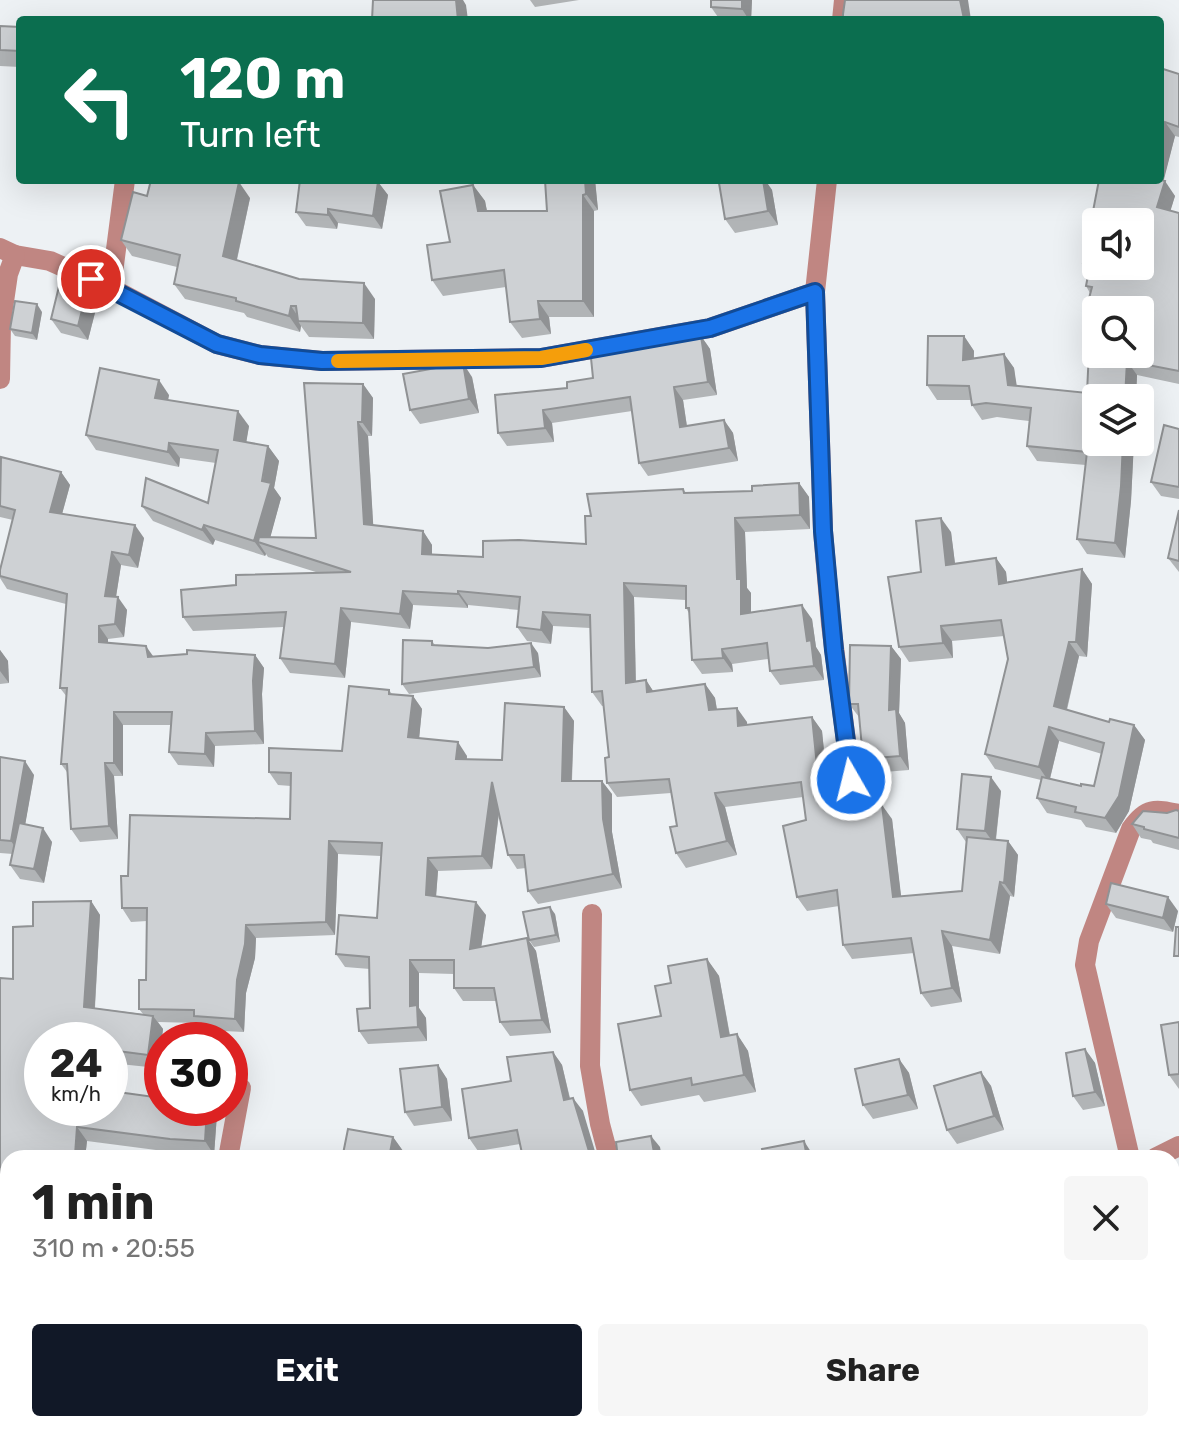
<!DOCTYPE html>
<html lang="en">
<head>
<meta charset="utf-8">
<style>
	:root { --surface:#fff; --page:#f6f6f6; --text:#222; --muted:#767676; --accent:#111827 }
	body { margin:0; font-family:Rubik,sans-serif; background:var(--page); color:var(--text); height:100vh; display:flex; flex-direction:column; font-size:30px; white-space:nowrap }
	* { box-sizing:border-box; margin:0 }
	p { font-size:26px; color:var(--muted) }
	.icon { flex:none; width:44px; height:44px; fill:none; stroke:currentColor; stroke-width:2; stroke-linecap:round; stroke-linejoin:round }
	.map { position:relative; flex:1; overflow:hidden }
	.sheet { position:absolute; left:0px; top:1150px; width:1180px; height:282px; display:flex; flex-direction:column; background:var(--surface); border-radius:24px 24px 0 0; box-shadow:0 8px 32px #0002 }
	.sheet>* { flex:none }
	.top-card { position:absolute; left:16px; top:16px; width:1148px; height:168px; border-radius:8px; box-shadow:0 8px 32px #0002; background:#0b6e4f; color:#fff; overflow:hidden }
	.buttons { position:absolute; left:1082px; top:208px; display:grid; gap:16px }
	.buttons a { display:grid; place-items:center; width:72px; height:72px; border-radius:8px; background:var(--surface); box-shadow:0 8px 32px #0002; font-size:40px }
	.speed { position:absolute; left:24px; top:1022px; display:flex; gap:16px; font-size:40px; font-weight:700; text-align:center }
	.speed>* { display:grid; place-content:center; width:104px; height:104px; border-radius:50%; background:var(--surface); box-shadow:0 8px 32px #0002; line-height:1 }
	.speed small { font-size:20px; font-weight:400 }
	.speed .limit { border:12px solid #d22; background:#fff; color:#111 }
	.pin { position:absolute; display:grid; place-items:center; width:68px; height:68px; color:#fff; margin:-34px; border:4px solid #fff; border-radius:50%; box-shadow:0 2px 8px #0007 }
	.me { position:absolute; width:88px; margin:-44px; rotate:352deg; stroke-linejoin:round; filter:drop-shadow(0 0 6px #0008) }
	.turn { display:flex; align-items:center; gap:28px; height:168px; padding:0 32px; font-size:36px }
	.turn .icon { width:104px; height:104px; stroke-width:2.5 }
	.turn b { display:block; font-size:56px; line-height:68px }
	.round { display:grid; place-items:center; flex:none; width:84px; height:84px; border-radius:8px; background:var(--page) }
	.headline { display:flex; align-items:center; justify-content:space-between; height:136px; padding:0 32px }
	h1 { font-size:48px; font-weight:700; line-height:60px }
	.primary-button { display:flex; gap:16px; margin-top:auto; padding:16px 32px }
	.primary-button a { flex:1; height:92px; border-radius:8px; background:var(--accent); color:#fff; font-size:32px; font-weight:700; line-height:92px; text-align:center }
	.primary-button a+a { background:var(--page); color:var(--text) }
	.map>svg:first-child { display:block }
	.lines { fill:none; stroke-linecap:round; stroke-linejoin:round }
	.minor { stroke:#c08682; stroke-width:20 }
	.wall { fill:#b1b4b6; fill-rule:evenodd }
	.shaded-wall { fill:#909294 }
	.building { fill:#ced1d4; stroke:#909294; stroke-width:2; fill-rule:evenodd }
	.route-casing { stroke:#114b97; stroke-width:20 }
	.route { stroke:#1a73e8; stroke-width:14 }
	.slow { stroke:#f59e0b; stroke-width:14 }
</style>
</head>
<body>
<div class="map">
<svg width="1179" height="1431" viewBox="0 0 1179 1431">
	<rect width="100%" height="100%" fill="#edf1f4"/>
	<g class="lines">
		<g class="minor">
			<polyline points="842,20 844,0"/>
			<polyline points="0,248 15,255 50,261 111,288 217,344 260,355 322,361 541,358 710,328 815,292 827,180"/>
			<polyline points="111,288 125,180"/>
			<polyline points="815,292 823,531 831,624 851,780"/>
			<polyline points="0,379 1,322 8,274 15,255"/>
			<polyline points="592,914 590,1066 600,1124 609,1158"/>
			<polyline points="228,1158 241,1088"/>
			<path d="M1130,1158L1085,965L1089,941L1131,829C1146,807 1155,809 1179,814"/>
			<polyline points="1155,1158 1179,1146"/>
			<polyline points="203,1431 204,1424"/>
			<polyline points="491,1431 516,1424"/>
		</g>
	</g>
	<g class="wall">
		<polygon points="530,0 579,0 535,7"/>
		<polygon points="752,0 751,20 720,20 711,7"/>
		<polygon points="0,26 20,27 20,67 0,66"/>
		<polygon points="1160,68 1179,74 1179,137 1175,136 1163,181 1175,196 1170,211 1179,213 1179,384 1137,375 1131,501 1125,558 1087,554 1077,539 1086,465 1037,461 1027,446 1029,421 997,417 982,420 972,405 971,400 937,400 927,385 964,336 974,351 974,358 1004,354 1014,368 1016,386 1087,393 1091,312 1087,306 1090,293 1086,286 1089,272 1083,263 1160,180"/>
		<polygon points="545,180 595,180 598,210 594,211 594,317 549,317 551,334 522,338 510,322 506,287 443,296 432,280 450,242 473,185 485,201 487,211 547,211"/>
		<polygon points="737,180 765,180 772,190 778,225 735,233 725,219"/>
		<polygon points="378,182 388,195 382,229 338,223 337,229 306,226 296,212"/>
		<polygon points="147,196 250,198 237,260 299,279 375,299 374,339 309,337 301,326 300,332 247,317 244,313 185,299 174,284 177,267 132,256 121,240"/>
		<polygon points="89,283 99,297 88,340 61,333 51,319"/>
		<polygon points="42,312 37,340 15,336 10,329"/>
		<polygon points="701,336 710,349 717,395 683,400 687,426 724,420 733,433 738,461 648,476 639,463 632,411 552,423 554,442 507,446 498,433 567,388 593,378 635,340 639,345"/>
		<polygon points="472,377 479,413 420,424 410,410"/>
		<polygon points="363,384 373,398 372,436 368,436 373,525 423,531 432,545 432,554 483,557 586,544 591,516 683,489 686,493 752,491 799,483 809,497 810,529 745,532 747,588 751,593 751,612 812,619 816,647 821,655 824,680 780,685 770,671 768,659 732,664 733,672 702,674 692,660 689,613 686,608 686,600 634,597 636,681 646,680 653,691 705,684 715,698 717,709 747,722 747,725 812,717 822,731 826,771 832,780 837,811 892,819 901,897 962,891 966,842 957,829 1001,791 996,840 1008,841 1018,855 1014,897 1010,896 1000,954 952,946 962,1002 931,1007 921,993 914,953 852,959 843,945 839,906 807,911 797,897 806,820 803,797 725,807 737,855 686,868 676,853 677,826 671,793 617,797 607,783 609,757 604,706 602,706 592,692 590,628 553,626 551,644 527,641 517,627 519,610 468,605 468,608 413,605 410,629 351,622 345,678 290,673 280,658 284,627 193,631 183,617 236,585 319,573 268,557 266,554 265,556 215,540 213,545 153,521 142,506 208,503 216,463 180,458 179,467 96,450 86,435 169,395 168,400 249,426 246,442 268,446 279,461 274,488 281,498 270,537 316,538"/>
		<polygon points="1179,429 1179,499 1161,496 1151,482"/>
		<polygon points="61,472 70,485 62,514 144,538 138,568 121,565 116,597 127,610 124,637 108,639 108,643 153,656 255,655 264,668 262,694 264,744 215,746 214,767 178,765 169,752 171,725 123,725 123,776 114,776 118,839 80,842 71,829 67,772 61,764 67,697 60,688 66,604 7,589 0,578 0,570 13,520 0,517 0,506"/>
		<polygon points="1179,510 1179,572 1168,558"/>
		<path d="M951,532L955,564L996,558L1006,572L1007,582L1082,569L1092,584L1087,657L1079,656L1067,710L1109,722L1134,725L1145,740L1129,811L1116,833L1086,827L1081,820L1047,813L1037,798L1041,780L995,769L985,754L1008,659L1004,636L952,641L953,658L909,662L899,647L921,572ZM1059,741L1102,754L1094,786H1081L1050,779Z"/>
		<polygon points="432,641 435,645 538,653 541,677 409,694 402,684"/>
		<polygon points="891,646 901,659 899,713 905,723 909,770 872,773 863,759 859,717 849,704"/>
		<polygon points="0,650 8,661 9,683 0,684"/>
		<polygon points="389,690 392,694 413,696 422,709 419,738 467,756 467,759 502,760 564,707 574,721 572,781 612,794 612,832 622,888 538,904 528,891 526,868 517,869 508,855 499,814 492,869 438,871 436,897 486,915 481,947 527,938 536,951 551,1033 510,1036 500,1022 496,1001 463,1001 454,988 454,974 419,973 419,1008 426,1018 427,1041 368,1044 359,1031 370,1008 370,969 345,967 336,954 377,918 381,856 338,854 335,935 256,938 255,958 246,993 244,1032 203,1030 198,1023 158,1022 163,1029 158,1068 110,1063 110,1040 42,1040 42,1108 224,1108 223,1114 217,1114 214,1155 179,1153 87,1141 85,1158 8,1158 8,1187 0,1187 0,978 13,979 33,926 91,901 100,915 95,1008 143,1014 139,1009 146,980 147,921 131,922 122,908 128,876 290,819 291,786 278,785 269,772 342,751"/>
		<polygon points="0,757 34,775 25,824 52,842 44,883 20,879 10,865 13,854 0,853"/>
		<polygon points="1179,811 1179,850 1153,843 1151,840 1141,838 1132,824 1167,813"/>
		<polygon points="1106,904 1178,911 1173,932 1116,918"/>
		<polygon points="555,914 560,942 534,947 529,940"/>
		<polygon points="707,959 719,976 730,1035 737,1034 748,1051 756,1092 704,1102 699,1095 641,1106 630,1090 661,1016 671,983"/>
		<polygon points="1179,1022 1179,1089 1169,1075"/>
		<polygon points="1085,1049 1095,1063 1105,1106 1083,1110 1073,1096"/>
		<polygon points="553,1052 562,1065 570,1098 583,1111 520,1144 478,1151 469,1138 511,1081"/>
		<polygon points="899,1059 909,1073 918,1109 873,1119 863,1105"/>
		<polygon points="438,1065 447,1079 452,1121 414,1126 405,1112"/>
		<polygon points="981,1072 991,1086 1004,1130 957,1144 947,1130"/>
		<polygon points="393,1137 403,1151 402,1158 346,1158 343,1154"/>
		<polygon points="0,1360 8,1361 8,1423 0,1422"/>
		<polygon points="141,1424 191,1424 191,1426"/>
		<polygon points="205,1424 410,1424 335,1425 335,1430 241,1428 241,1431 210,1431"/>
		<polygon points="755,1424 842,1424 819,1431 756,1431"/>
		<polygon points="957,1424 1117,1424 1118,1426 1093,1431 1030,1431 1028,1424 1002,1431 961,1431"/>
	</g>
	<g class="shaded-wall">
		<polygon points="456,0 463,0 466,5 468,20 458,20"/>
		<polygon points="742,0 752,0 751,20 749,20 742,9"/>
		<polygon points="960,0 968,0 971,20 965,20 964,19"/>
		<polygon points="1165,122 1175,136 1161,191 1160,141"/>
		<polygon points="585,180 595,180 598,210 586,194"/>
		<polygon points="763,180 765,180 772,190 778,225 768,211"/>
		<polygon points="1165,181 1175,196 1167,222 1157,207"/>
		<polygon points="239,182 250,198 234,272 223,256"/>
		<polygon points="378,182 388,195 382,229 373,216"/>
		<polygon points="473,185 485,201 490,227 478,211"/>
		<polygon points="583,195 594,211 594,317 583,301"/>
		<polygon points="328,209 338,223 337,229 328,215"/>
		<polygon points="89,283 99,297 88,340 78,326"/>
		<polygon points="364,283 375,299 374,339 363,323"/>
		<polygon points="538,301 549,317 551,334 540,319"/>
		<polygon points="37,304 42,312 37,340 32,333"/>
		<polygon points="291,306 301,321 298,321 301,326 300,332 289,316"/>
		<polygon points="701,336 710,349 717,395 708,382"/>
		<polygon points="964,336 974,351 973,374 963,360"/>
		<polygon points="1004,354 1014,368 1019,400 1008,385"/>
		<polygon points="1127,361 1137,375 1136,398 1125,398"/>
		<polygon points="463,363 472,377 479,413 469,399"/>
		<polygon points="159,380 169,395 165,414 155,398"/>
		<polygon points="363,384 373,398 372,436 362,422"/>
		<polygon points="674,387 683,400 689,441 680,427"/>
		<polygon points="543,410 552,423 554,442 545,428"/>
		<polygon points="238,411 249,426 244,456 234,440"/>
		<polygon points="724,420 733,433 738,461 729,448"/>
		<polygon points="358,422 368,436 374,538 364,524"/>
		<polygon points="1123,442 1134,442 1131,501 1125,558 1115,543"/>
		<polygon points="169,443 180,458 179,467 168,452"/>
		<polygon points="268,446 279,461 274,488 281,498 268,546 258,542 266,554 265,556 254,541"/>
		<polygon points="61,472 70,485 59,525 50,512"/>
		<polygon points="799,483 809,497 810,529 800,515"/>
		<polygon points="735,518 745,532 747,588 751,593 751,628 741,614 737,579"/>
		<polygon points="941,518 951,532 957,579 946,565"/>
		<polygon points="135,525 144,538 138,568 129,555"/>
		<polygon points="204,525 215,540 213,545 202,530"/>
		<polygon points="423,531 432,545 432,568 422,554"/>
		<polygon points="112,552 121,565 114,609 105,596"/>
		<polygon points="996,558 1006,572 1009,599 999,584"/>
		<polygon points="1082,569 1092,584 1087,657 1076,642"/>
		<polygon points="624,583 634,597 636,697 626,683"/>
		<polygon points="403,591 413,605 410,629 400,614"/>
		<polygon points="458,591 468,605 468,608 458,594"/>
		<polygon points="118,597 127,610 124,637 115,624"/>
		<polygon points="802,605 812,619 816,647 821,655 824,680 814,666 807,641"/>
		<polygon points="341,608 351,622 345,678 335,664"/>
		<polygon points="543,612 553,626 551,644 541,630"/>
		<polygon points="99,626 108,639 108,655 99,642"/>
		<polygon points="941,626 952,641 953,658 943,643"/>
		<polygon points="1069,642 1079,656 1064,720 1054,706"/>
		<polygon points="531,643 538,653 541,677 534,667"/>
		<polygon points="146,646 155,659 148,657"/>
		<polygon points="891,646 901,659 899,713 905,723 909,770 900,756 889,710"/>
		<polygon points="722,649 732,664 733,672 723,658"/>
		<polygon points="0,650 8,661 9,683 0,671"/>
		<polygon points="255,655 264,668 262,694 264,744 255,731 253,681"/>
		<polygon points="646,680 655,694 647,692"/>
		<polygon points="705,684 715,698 719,724 709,710"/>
		<polygon points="413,696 422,709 418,750 408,737"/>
		<polygon points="564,707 574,721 571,795 562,781"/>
		<polygon points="737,708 747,722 748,740 738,726"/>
		<polygon points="114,712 123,725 123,776 114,763"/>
		<polygon points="812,717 822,731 826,771 832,780 839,826 829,811 817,766"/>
		<polygon points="1134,725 1145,740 1129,811 1116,833 1105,818"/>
		<polygon points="1049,727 1059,741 1049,782 1039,767"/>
		<polygon points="206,733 215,746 214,767 205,754"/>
		<polygon points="458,742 467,756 465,772 456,759"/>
		<polygon points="25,761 34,775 20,854 11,841"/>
		<polygon points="105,763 114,776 118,839 109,826"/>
		<polygon points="991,777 1001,791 995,845 985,831"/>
		<polygon points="602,781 612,794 612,832 622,888 613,874 603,819"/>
		<polygon points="492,782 501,795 492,869 482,856"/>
		<polygon points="715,793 725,807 737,855 727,841"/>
		<polygon points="882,805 892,819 903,912 893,897"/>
		<polygon points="43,828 52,842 44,883 34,869"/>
		<polygon points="329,841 338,854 335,935 326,922"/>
		<polygon points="1008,841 1018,855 1014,897 1004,883"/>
		<polygon points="428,858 438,871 435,909 426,895"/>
		<polygon points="1000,882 1010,896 1000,954 990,940"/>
		<polygon points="1168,897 1178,911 1173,932 1163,918"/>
		<polygon points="91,901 100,915 94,1020 84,1007"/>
		<polygon points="476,902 486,915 479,962 470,949"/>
		<polygon points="550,907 555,914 560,942 556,935"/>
		<polygon points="246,925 256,938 255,958 246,993 244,1032 235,1019 237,980"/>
		<polygon points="942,931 952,946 962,1002 952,988"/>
		<polygon points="527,938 536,951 551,1033 542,1020"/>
		<polygon points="707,959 719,976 733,1054 721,1037"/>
		<polygon points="410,960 419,973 419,1008 426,1018 427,1041 418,1027 410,1006"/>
		<polygon points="153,1016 163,1029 158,1068 148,1055"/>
		<polygon points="737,1034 748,1051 756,1092 744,1075"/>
		<polygon points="1085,1049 1095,1063 1105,1106 1095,1092"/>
		<polygon points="553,1052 562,1065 573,1113 564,1100"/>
		<polygon points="899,1059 909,1073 918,1109 908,1095"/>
		<polygon points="438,1065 447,1079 452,1121 442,1107"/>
		<polygon points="981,1072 991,1086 1004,1130 994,1116"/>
		<polygon points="573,1098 583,1111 597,1158 591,1158"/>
		<polygon points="207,1108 213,1108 217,1114 214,1155 205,1141"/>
		<polygon points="77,1127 87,1141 85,1158 77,1158 75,1155"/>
		<polygon points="651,1136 660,1147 662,1158 655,1158"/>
		<polygon points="393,1137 403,1151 402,1158 389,1158"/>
		<polygon points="804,1141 813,1155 814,1158 807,1158"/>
		<polygon points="231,1424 238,1424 241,1428 241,1431 234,1431 231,1427"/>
		<polygon points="810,1424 814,1424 819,1431 814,1431"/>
	</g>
	<g class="building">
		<polygon points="373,0 456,0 458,20 372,20"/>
		<polygon points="711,0 742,0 742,9 711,7"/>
		<polygon points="845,0 960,0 964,19 956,20 843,20 843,14"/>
		<polygon points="0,26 20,27 20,51 0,50"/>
		<polygon points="1160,68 1179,74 1179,127 1165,122 1160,141"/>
		<polygon points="151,180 230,180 239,182 223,256 299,279 364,283 363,323 298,321 296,306 291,306 289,316 236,301 236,298 174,284 180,255 121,240 133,192 147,196"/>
		<polygon points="300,180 365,180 378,182 373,216 328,209 328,215 296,212"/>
		<polygon points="545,180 585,180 586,194 583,195 583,301 538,301 540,319 510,322 504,270 432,280 427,245 450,242 440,191 473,185 478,211 547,211"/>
		<polygon points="737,180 763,180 768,211 725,219 719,183"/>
		<path d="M1099,180H1160L1165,181L1157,207L1179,213V371L1127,361L1125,398H1096V442H1123L1121,486L1115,543L1077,539L1087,452L1027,446L1031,408L986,403L972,405L969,386L927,385L928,336H964L963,360L1004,354L1008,385L1087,393L1091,307L1087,306L1092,287L1086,286L1090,265L1083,263ZM1096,222H1140V266H1096ZM1096,310H1140V354H1096Z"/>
		<polygon points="62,274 89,283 78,326 51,319"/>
		<polygon points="15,301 37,304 32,333 10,329"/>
		<polygon points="701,336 708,382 674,387 680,427 724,420 729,448 639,463 630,397 543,410 545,428 498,433 495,395 567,388 567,382 593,378 590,348 635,340 636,346"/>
		<polygon points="463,363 469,399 410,410 403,374"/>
		<polygon points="100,368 159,380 155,398 238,411 234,440 268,446 262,481 271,483 254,541 204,525 202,530 142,506 146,478 208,503 218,450 169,443 168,452 86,435"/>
		<polygon points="304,383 363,384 362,422 358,422 364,524 423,531 422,554 483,557 483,541 519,540 586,544 585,516 591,516 587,494 683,489 684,493 752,491 752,486 799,483 800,515 735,518 737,579 741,579 741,614 802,605 807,641 811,640 814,666 770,671 767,643 722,649 723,658 692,660 689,608 686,608 686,586 624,583 626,683 646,680 647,692 705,684 709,710 737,708 738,726 812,717 817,766 822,766 829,811 882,805 893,897 962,891 967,837 1008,841 1004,883 1000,882 990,940 942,931 952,988 921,993 911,938 843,945 837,890 797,897 783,826 806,820 801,782 715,793 727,841 676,853 670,827 677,826 669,779 607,783 605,758 609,757 602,691 592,692 590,615 543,612 541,630 517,627 520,597 458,591 458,594 403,591 400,614 341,608 335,664 280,658 286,612 183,617 181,590 236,585 236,575 351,572 258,542 259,537 316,538"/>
		<polygon points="1164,425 1179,429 1179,487 1151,482"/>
		<polygon points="1,457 61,472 50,512 135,525 129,555 112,552 105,596 118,597 115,624 99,626 99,642 146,646 148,657 187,654 187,650 255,655 253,681 255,731 206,733 205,754 169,752 172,712 114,712 114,763 105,763 109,826 71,829 67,764 61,764 67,688 60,688 67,594 0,576 0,570 15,510 0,506"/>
		<polygon points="1179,510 1179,561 1168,558"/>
		<polygon points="941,518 946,565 996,558 999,584 1082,569 1076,642 1069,642 1054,706 1109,722 1110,719 1134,725 1119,796 1105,818 1075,812 1076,807 1037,798 1042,777 1081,786 1081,784 1094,786 1104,743 1049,727 1039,767 985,754 1008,659 1001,620 941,626 943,643 899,647 888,577 921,572 916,521"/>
		<polygon points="403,640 432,641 432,645 488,648 531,643 534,667 402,684"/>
		<polygon points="850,645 891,646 889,710 896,709 900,756 863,759 858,704 849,704"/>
		<polygon points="349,686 389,690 389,694 413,696 408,737 458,742 456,759 502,760 505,703 564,707 562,781 602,781 603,819 613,874 528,891 524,855 508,855 492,782 482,856 428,858 426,895 476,902 470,949 527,938 542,1020 500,1022 494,988 454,988 454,960 410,960 410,1006 417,1005 418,1027 359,1031 357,1009 370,1008 369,957 336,954 339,915 377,918 382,843 329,841 326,922 246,925 245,944 237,980 235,1019 194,1016 194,1010 139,1009 139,980 146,980 147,908 122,908 121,876 128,876 130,815 290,819 291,773 269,772 269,748 342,751"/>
		<polygon points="0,757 25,761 11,841 0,840"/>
		<polygon points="962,774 991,777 985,831 957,829"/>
		<polygon points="1176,810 1179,811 1179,838 1144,829 1144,827 1132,824 1143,811 1167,813"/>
		<polygon points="19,823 43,828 34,869 10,865"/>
		<polygon points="1111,883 1168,897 1163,918 1106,904"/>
		<polygon points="91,901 84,1007 153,1016 148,1055 110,1050 110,1040 42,1040 42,1108 110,1108 110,1091 162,1098 162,1108 207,1108 205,1141 170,1139 77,1127 75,1155 71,1155 70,1158 8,1158 8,1174 0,1174 0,978 13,979 13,927 33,926 33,902"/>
		<polygon points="550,907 556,935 529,940 523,912"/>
		<polygon points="1176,927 1179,927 1179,956 1174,956"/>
		<polygon points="707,959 721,1037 737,1034 744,1075 692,1085 691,1078 630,1090 618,1024 661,1016 655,986 671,983 668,966"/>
		<polygon points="1179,1022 1179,1074 1169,1075 1161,1025"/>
		<polygon points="1085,1049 1095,1092 1073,1096 1066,1053"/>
		<polygon points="553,1052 564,1100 573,1098 591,1158 523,1158 517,1130 469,1138 462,1089 511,1081 507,1057"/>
		<polygon points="899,1059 908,1095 863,1105 855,1069"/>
		<polygon points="438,1065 442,1107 405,1112 400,1069"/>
		<polygon points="981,1072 994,1116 947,1130 934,1086"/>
		<polygon points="348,1129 393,1137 389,1158 366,1158 343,1154"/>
		<polygon points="651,1136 655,1158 618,1158 616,1142"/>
		<polygon points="804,1141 807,1158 764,1158 762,1149"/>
		<polygon points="0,1360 8,1361 8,1411 0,1410"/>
		<polygon points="208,1424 231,1424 231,1427"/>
		<polygon points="622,1424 629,1424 630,1431 590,1431"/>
		<polygon points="755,1424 810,1424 811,1427 787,1431 756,1431"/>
		<polygon points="1028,1424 1061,1424 1062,1431 1030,1431"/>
		<polygon points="721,1427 722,1431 702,1431"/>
	</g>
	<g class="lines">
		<defs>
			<polyline id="route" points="91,279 217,344 260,355 322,361 541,358 710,328 815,292 823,531 834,650 851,780"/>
		</defs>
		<use href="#route" class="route-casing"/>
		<use href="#route" class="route"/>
		<polyline class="slow" points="338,361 541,358 586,350"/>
	</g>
</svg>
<div class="buttons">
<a><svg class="icon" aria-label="sound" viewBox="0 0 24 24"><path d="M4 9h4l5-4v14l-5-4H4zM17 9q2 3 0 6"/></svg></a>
<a><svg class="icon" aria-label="search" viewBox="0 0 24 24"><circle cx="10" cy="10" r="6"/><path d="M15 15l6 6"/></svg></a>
<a><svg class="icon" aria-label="layers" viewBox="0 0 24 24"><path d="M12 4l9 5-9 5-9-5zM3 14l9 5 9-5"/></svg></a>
</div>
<div class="speed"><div>24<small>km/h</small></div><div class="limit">30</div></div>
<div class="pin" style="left:91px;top:279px;background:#d93025"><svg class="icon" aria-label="arrive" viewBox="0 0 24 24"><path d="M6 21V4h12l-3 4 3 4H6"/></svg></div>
<svg class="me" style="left:851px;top:780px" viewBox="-20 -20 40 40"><circle r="17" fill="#1a73e8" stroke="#fff" stroke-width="3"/><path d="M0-11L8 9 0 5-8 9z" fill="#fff"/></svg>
<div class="top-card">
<div class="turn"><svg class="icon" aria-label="left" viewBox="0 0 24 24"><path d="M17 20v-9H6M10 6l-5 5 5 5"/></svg><div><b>120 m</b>Turn left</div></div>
</div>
<section class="sheet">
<div class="headline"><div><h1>1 min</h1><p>310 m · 20:55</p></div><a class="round"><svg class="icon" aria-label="close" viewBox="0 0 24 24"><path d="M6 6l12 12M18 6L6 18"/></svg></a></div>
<div class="primary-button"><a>Exit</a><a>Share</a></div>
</section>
</div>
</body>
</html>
